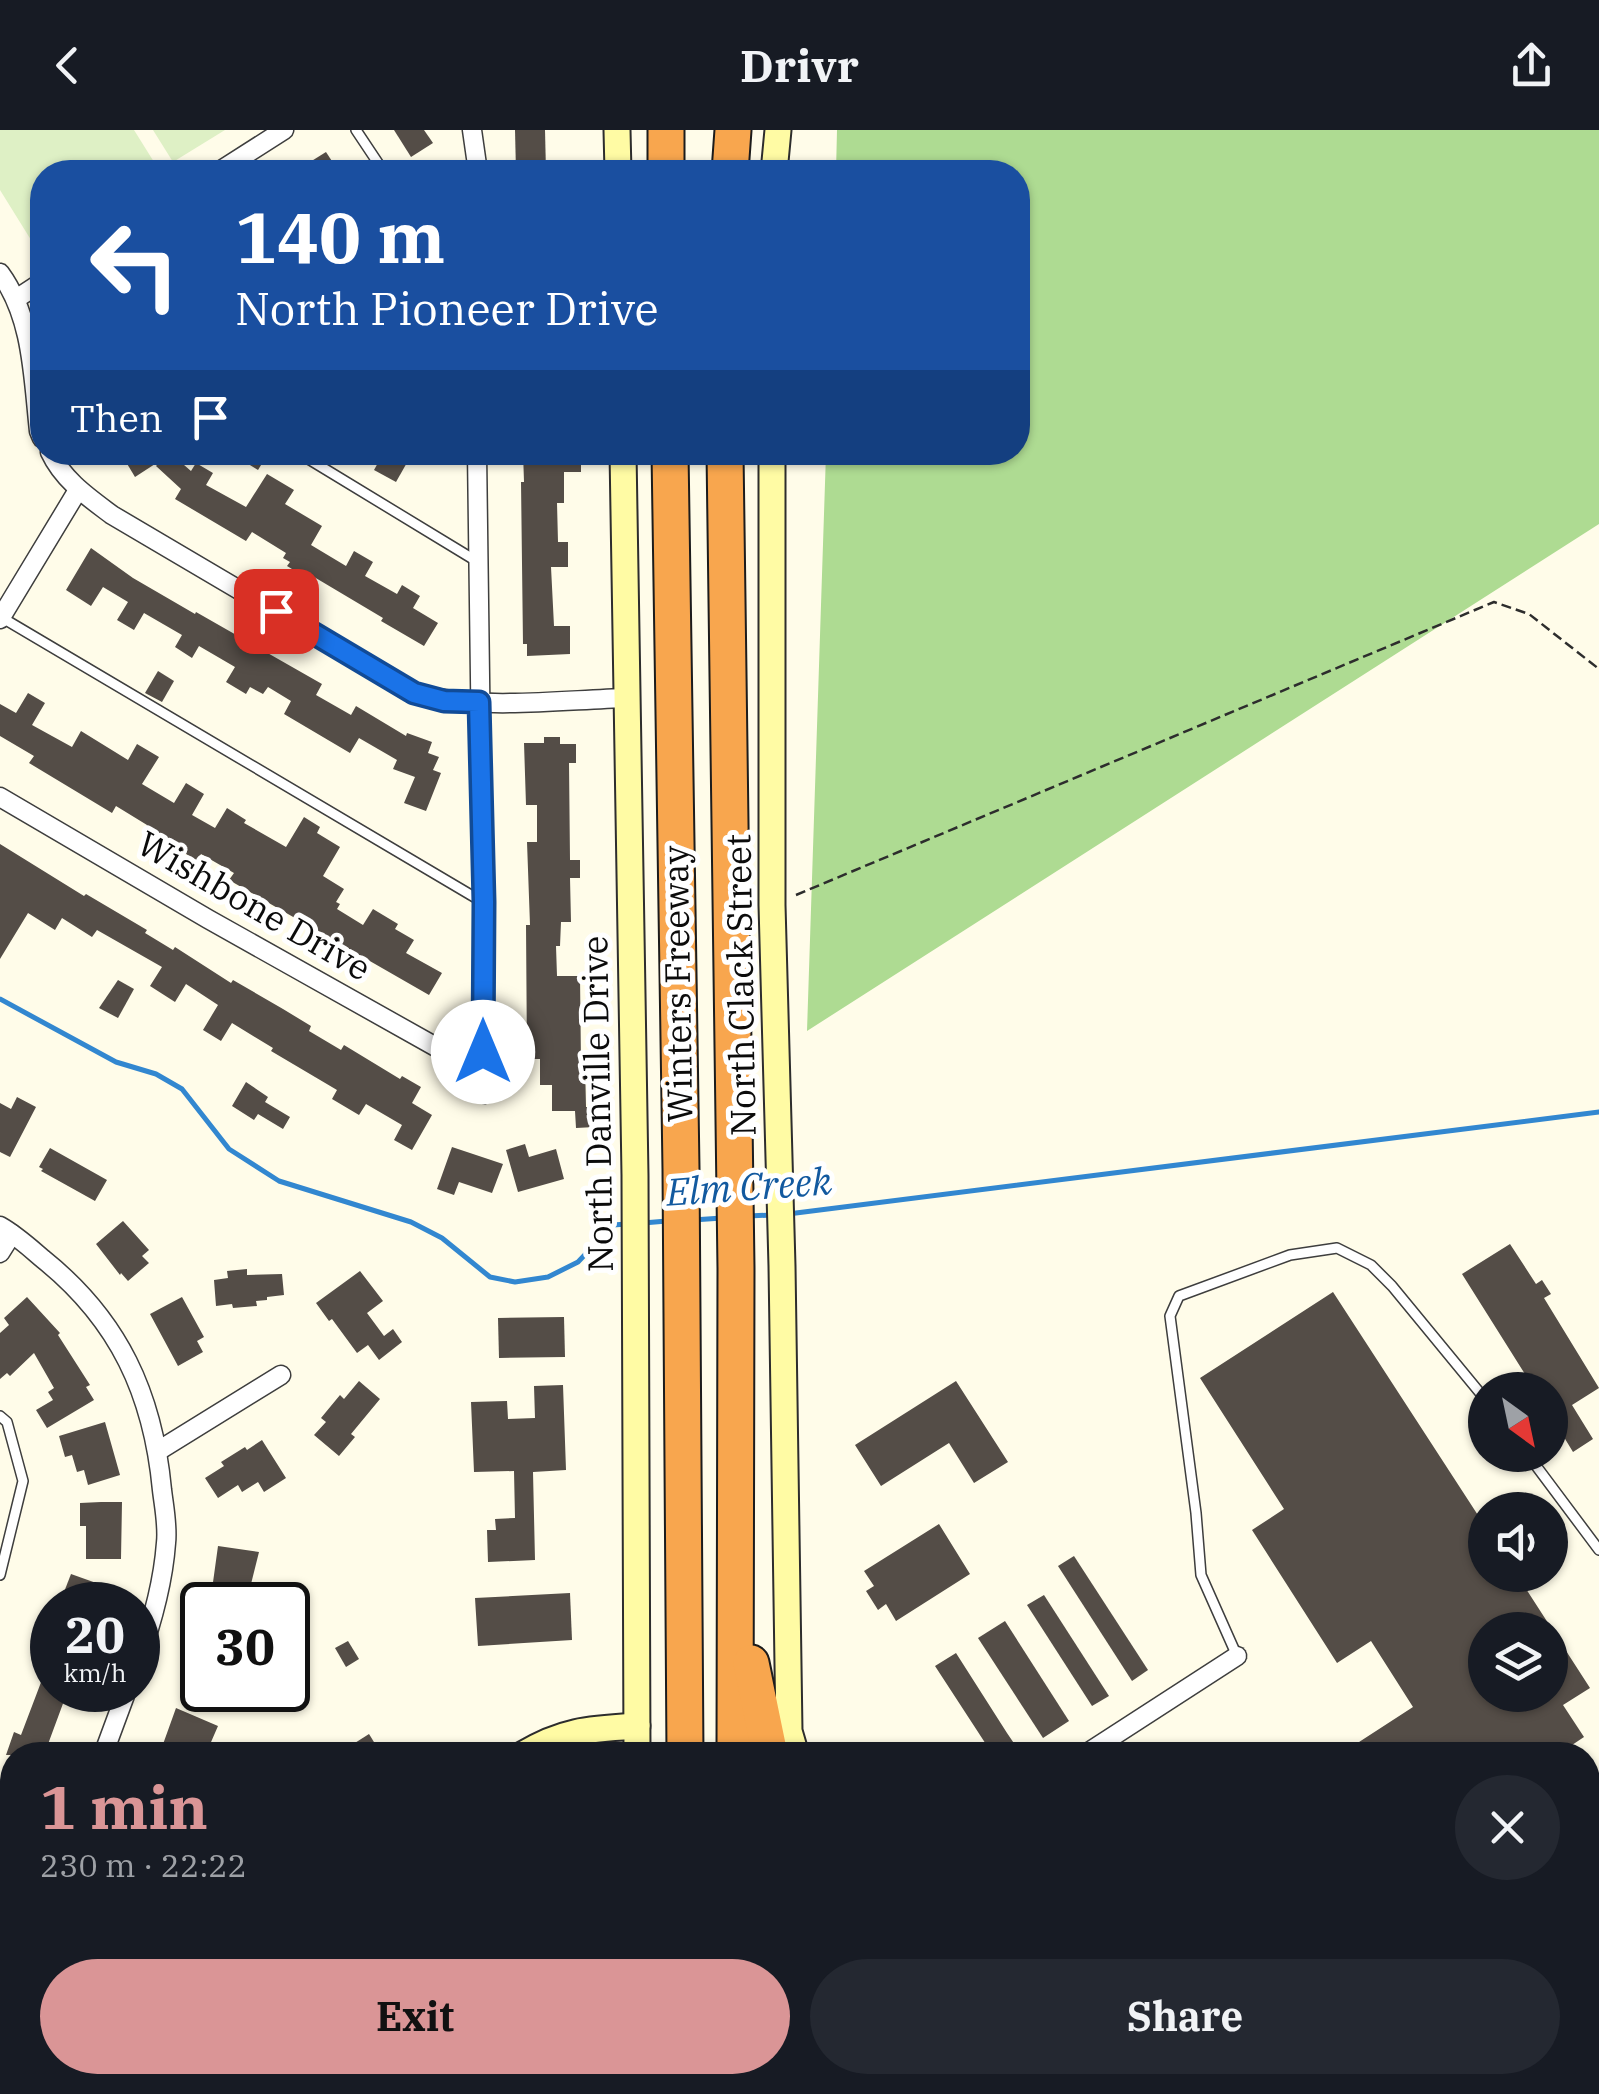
<!DOCTYPE html>
<html lang="en">
<head>
<meta charset="utf-8">
<style>
	:root { --surface:#171b24; --page:#242831; --text:#f1f3f6; --muted:#9ea1a6; --accent:#da9596 }
	body { margin:0; font-family:"IBM Plex Serif",serif; background:var(--page); color:var(--text); height:100vh; display:flex; flex-direction:column; font-size:38px; white-space:nowrap }
	* { box-sizing:border-box; margin:0 }
	p { font-size:32px; color:var(--muted) }
	.icon { flex:none; width:55px; height:55px; fill:none; stroke:currentColor; stroke-width:2; stroke-linecap:round; stroke-linejoin:round }
	.map { position:relative; flex:1; overflow:hidden }
	.details { position:absolute; left:0px; top:1612px; width:1600px; height:352px; display:flex; flex-direction:column; background:var(--surface); border-radius:40px 40px 0 0; box-shadow:0 2px 8px #0004 }
	.details>* { flex:none }
	.banner { position:absolute; left:30px; top:30px; width:1000px; height:305px; border-radius:40px; box-shadow:0 2px 8px #0004; background:#1a4fa0; color:#fff; overflow:hidden }
	.needle { width:65px; rotate:147deg }
	.buttons { position:absolute; left:1468px; top:1242px; display:grid; gap:20px }
	.buttons a { display:grid; place-items:center; width:100px; height:100px; border-radius:50%; background:var(--surface); box-shadow:0 2px 8px #0004; font-size:50px }
	.speed { position:absolute; left:30px; top:1452px; display:flex; gap:20px; font-size:50px; font-weight:700; text-align:center }
	.speed>* { display:grid; place-content:center; width:130px; height:130px; border-radius:50%; background:var(--surface); box-shadow:0 2px 8px #0004; line-height:1 }
	.speed small { font-size:25px; font-weight:400 }
	.speed .limit { border:5px solid #111; border-radius:15px; background:#fff; color:#111 }
	.pin { position:absolute; display:grid; place-items:center; width:85px; height:85px; color:#fff; margin:-42px; border-radius:20px; box-shadow:0 5px 15px #0006 }
	.me { position:absolute; width:110px; margin:-55px; rotate:0deg; stroke-linejoin:round; filter:drop-shadow(0 0 8px #0008) }
	.turn { display:flex; align-items:center; gap:35px; height:210px; padding:0 40px; font-size:45px }
	.turn .icon { width:130px; height:130px; stroke-width:2.5 }
	.turn b { display:block; font-size:70px; line-height:85px }
	.then { display:flex; align-items:center; height:95px; padding:0 40px; background:#0003; gap:20px; font-size:38px }
	.round { display:grid; place-items:center; flex:none; width:105px; height:105px; border-radius:52px; background:var(--page) }
	.summary { display:flex; align-items:center; justify-content:space-between; height:170px; padding:0 40px }
	h1 { font-size:60px; font-weight:700; line-height:75px; color:var(--accent) }
	.primary-button { display:flex; gap:20px; margin-top:auto; padding:20px 40px }
	.primary-button a { flex:1; height:115px; border-radius:60px; background:var(--accent); color:#111; font-size:40px; font-weight:700; line-height:115px; text-align:center }
	.primary-button a+a { background:var(--page); color:var(--text) }
	header { display:flex; justify-content:space-between; align-items:center; height:130px; padding:0 40px; background:var(--surface); font-size:45px; font-weight:700 }
	.map>svg:first-child { display:block }
	.industrial { fill:#eadeeb }
	.forest { fill:#aedb92 }
	.pitch { fill:#def0c5 }
	.lines { fill:none; stroke-linecap:round; stroke-linejoin:round }
	.stream { stroke:#3287d0; stroke-width:5 }
	.building { fill:#544d47; fill-rule:evenodd }
	.lane-casing { stroke:#3e3e3e; stroke-width:12 }
	.street-casing { stroke:#3e3e3e; stroke-width:21 }
	.secondary-casing { stroke:#2d2d2d; stroke-width:29 }
	.highway-casing { stroke:#1c1c1c; stroke-width:39 }
	.path { stroke:#2d2d2d; stroke-width:2.5; stroke-dasharray:10 5; stroke-linecap:butt }
	.lane { stroke:#fff; stroke-width:9 }
	.street { stroke:#fff; stroke-width:18 }
	.secondary { stroke:#fffba4; stroke-width:25 }
	.highway { stroke:#f8a64e; stroke-width:35 }
	.route-casing { stroke:#114b97; stroke-width:25 }
	.route { stroke:#1a73e8; stroke-width:18 }
	.labels { text-anchor:middle; stroke-width:10; stroke-linejoin:round; paint-order:stroke }
	.street-label { font-size:35px; fill:#0b0b0b; stroke:#fff }
	.water-label { font-size:38px; font-style:italic; fill:#12599f; stroke:#fff }
</style>
</head>
<body>
<header><svg class="icon" aria-label="back" viewBox="0 0 24 24"><path d="M15 5l-7 7 7 7"/></svg>Drivr<svg class="icon" aria-label="share" viewBox="0 0 24 24"><path d="M12 15V3M7 8l5-5 5 5M5 13v7h14v-7"/></svg></header>
<div class="map">
<svg width="1599" height="1964" viewBox="0 0 1599 1964">
	<rect width="100%" height="100%" fill="#fffce9"/>
	<g class="industrial">
		<polygon points="614,1610 619,1611 626,1625 545,1625 588,1611"/>
		<polygon points="605,1953 605,1964 346,1964 339,1953"/>
	</g>
	<polygon class="forest" points="837,0 1599,0 1599,394 807,901 826,323 1018,322 1018,42 836,42"/>
	<g class="pitch">
		<polygon points="0,0 134,0 159,40 155,42 42,42 42,114 36,118 0,60"/>
		<polygon points="153,0 225,0 173,32"/>
	</g>
	<g class="lines">
		<g class="stream">
			<polyline points="0,869 116,932 156,944 182,959 229,1019 279,1051 411,1092 442,1108 490,1147 515,1152 548,1147 578,1132 613,1095 627,1094"/>
			<polyline points="788,1084 1599,982"/>
			<polyline points="748,1086 772,1085"/>
			<polyline points="693,1090 722,1088"/>
			<polyline points="643,1093 667,1091"/>
		</g>
	</g>
	<g class="building">
		<polygon points="394,0 424,0 433,13 411,27"/>
		<polygon points="515,0 545,0 546,42 516,42"/>
		<polygon points="326,22 339,42 294,42"/>
		<polygon points="120,322 148,322 155,334 135,347"/>
		<polygon points="169,322 191,341 196,333 213,343 206,355 246,377 267,344 294,360 285,374 322,396 311,415 346,436 354,421 373,432 365,446 397,464 402,455 420,466 413,478 438,493 424,516 381,491 383,488 304,441 302,445 287,436 290,432 283,428 286,423 252,402 246,411 175,369 181,359 156,336"/>
		<polygon points="250,322 269,322 258,340 245,332"/>
		<polygon points="384,322 413,322 396,352 374,340"/>
		<polygon points="523,322 581,322 581,342 564,342 564,373 557,373 558,412 568,412 568,437 551,437 554,496 570,496 570,524 527,526 527,514 523,514 521,352 524,352"/>
		<polygon points="91,418 133,448 195,484 196,482 322,554 316,565 351,585 356,576 406,606 407,603 432,612 428,623 439,627 433,640 441,643 426,681 404,673 415,647 393,639 397,630 359,608 350,623 284,584 291,571 268,557 263,564 250,557 246,564 226,552 235,537 199,516 192,528 175,517 182,505 144,483 134,500 117,490 128,472 103,457 91,476 66,460"/>
		<polygon points="158,541 174,551 162,572 145,563"/>
		<polygon points="28,563 45,573 32,595 72,617 81,601 128,630 137,614 159,627 142,654 174,673 186,653 204,664 192,685 215,698 227,678 246,690 244,693 286,717 304,687 320,697 317,703 340,717 323,746 344,759 336,772 340,774 337,779 363,795 373,779 398,794 395,799 414,810 406,823 442,843 429,865 229,750 234,743 201,724 197,731 146,698 147,695 116,676 112,683 29,633 34,626 0,606 0,574 16,583"/>
		<polygon points="544,607 560,607 560,614 576,614 576,633 569,633 570,730 580,730 580,748 570,748 571,792 561,792 560,816 556,816 557,846 580,846 581,933 585,933 586,977 594,977 595,997 576,998 575,981 552,981 552,955 540,955 540,929 527,929 526,795 530,795 527,712 537,712 537,675 526,675 524,613 544,613"/>
		<polygon points="0,714 84,766 86,764 147,800 145,803 173,820 175,817 231,853 233,850 283,879 311,896 309,901 341,920 344,915 400,949 402,946 421,957 412,973 432,985 412,1020 394,1010 402,995 366,974 359,985 332,969 337,960 271,921 273,918 232,893 221,911 203,900 218,875 186,854 175,872 150,856 162,837 97,800 92,807 62,788 55,800 28,783 0,829"/>
		<polygon points="118,850 134,859 118,888 99,878"/>
		<polygon points="246,952 268,967 265,972 290,987 283,999 258,984 254,990 232,976"/>
		<polygon points="17,967 36,977 10,1027 0,1022 0,973 11,979"/>
		<polygon points="525,1014 529,1027 556,1019 564,1049 518,1062 506,1020"/>
		<polygon points="452,1017 503,1034 492,1063 459,1052 454,1065 437,1059"/>
		<polygon points="50,1018 107,1050 95,1071 41,1041 43,1039 39,1037"/>
		<polygon points="123,1091 149,1120 142,1126 149,1133 128,1151 121,1143 120,1145 96,1114"/>
		<polygon points="1510,1114 1536,1154 1542,1150 1551,1164 1544,1168 1599,1258 1572,1275 1593,1309 1573,1322 1550,1284 1550,1260 1535,1260 1462,1144"/>
		<polygon points="247,1139 247,1145 282,1144 284,1165 267,1167 267,1170 256,1171 257,1176 233,1178 232,1174 216,1176 214,1150 228,1148 227,1141"/>
		<polygon points="360,1141 383,1171 367,1183 384,1206 393,1199 402,1212 379,1230 368,1215 357,1223 332,1189 329,1191 316,1173"/>
		<path d="M1333,1162L1485,1396V1445H1517L1590,1558L1563,1575L1584,1607L1557,1625H1339L1413,1577L1371,1511L1337,1533L1252,1400L1284,1379L1200,1248ZM1485,1500H1550V1565H1485Z"/>
		<polygon points="27,1167 60,1203 58,1205 90,1255 86,1257 94,1270 47,1298 36,1280 53,1270 48,1262 54,1258 34,1223 10,1246 7,1243 0,1249 0,1203 9,1195 4,1188"/>
		<polygon points="182,1167 204,1207 197,1211 203,1222 178,1236 150,1184"/>
		<polygon points="564,1187 565,1227 499,1228 498,1188"/>
		<polygon points="359,1251 380,1269 351,1304 355,1307 339,1326 314,1305 326,1292 321,1288 340,1265 344,1269"/>
		<polygon points="956,1251 1008,1332 974,1353 949,1313 881,1356 855,1315"/>
		<polygon points="563,1255 566,1340 533,1342 535,1430 488,1432 487,1400 496,1400 495,1389 515,1388 514,1341 474,1342 471,1272 507,1271 508,1289 535,1288 534,1256"/>
		<polygon points="105,1292 120,1345 88,1355 84,1340 77,1342 72,1325 65,1327 59,1306"/>
		<polygon points="262,1310 286,1348 264,1362 258,1352 242,1362 238,1355 218,1368 205,1348 224,1336 221,1332 245,1317 247,1320"/>
		<polygon points="101,1372 122,1372 121,1429 86,1429 86,1396 80,1396 80,1373"/>
		<polygon points="939,1394 970,1444 896,1491 886,1474 878,1480 866,1461 874,1456 864,1441"/>
		<polygon points="218,1416 259,1422 251,1454 242,1453 236,1475 210,1474"/>
		<polygon points="1074,1426 1148,1540 1132,1551 1058,1436"/>
		<polygon points="71,1444 99,1454 94,1475 59,1475"/>
		<polygon points="570,1463 572,1510 478,1516 475,1468"/>
		<polygon points="1044,1465 1109,1566 1092,1576 1027,1475"/>
		<polygon points="1005,1491 1069,1591 1043,1608 978,1508"/>
		<polygon points="198,1498 202,1499 202,1550 185,1546"/>
		<polygon points="348,1511 359,1529 346,1537 335,1518"/>
		<polygon points="956,1523 1007,1603 1022,1625 993,1625 935,1536"/>
		<polygon points="51,1526 52,1560 68,1560 44,1625 6,1625 14,1602 21,1605"/>
		<polygon points="176,1578 218,1596 208,1619 206,1618 203,1625 165,1625 168,1619 162,1617"/>
		<polygon points="369,1604 382,1625 336,1625"/>
	</g>
	<g class="lines">
		<defs>
			<g id="lane">
				<polyline points="356,0 384,42"/>
				<polyline points="297,322 478,432"/>
				<polyline points="1,487 481,771"/>
				<polyline points="0,1286 7,1292 23,1351 0,1445"/>
				<polyline points="1528,1325 1599,1420"/>
				<polyline points="1237,1526 1201,1445 1196,1383 1170,1186 1179,1166 1290,1125 1337,1118 1371,1135 1392,1156 1485,1269"/>
				<polyline points="1588,1766 1599,1758"/>
				<polyline points="23,1952 30,1964"/>
				<polyline points="323,1952 330,1964"/>
				<polyline points="954,1952 960,1964"/>
				<polyline points="1546,1952 1551,1964"/>
			</g>
			<g id="street">
				<polyline points="472,0 478,42"/>
				<polyline points="218,42 284,0"/>
				<path d="M0,143C33,188 33,248 39,301L42,308"/>
				<polyline points="16,169 42,152"/>
				<path d="M50,322C63,350 88,367 112,385L414,563C481,581 558,570 627,568"/>
				<polyline points="477,322 483,772 483,922 485,964"/>
				<polyline points="0,489 78,360"/>
				<polyline points="0,667 208,789 445,922 483,922"/>
				<path d="M0,1096C16,1105 29,1117 43,1129C119,1190 153,1264 162,1360C164,1377 168,1396 166,1413C163,1455 152,1493 138,1532"/>
				<polyline points="0,1123 12,1104"/>
				<polyline points="158,1321 281,1245"/>
				<polyline points="103,1625 127,1560"/>
				<polyline points="1084,1625 1237,1526"/>
				<polyline points="166,1952 173,1964"/>
			</g>
			<g id="secondary">
				<polyline points="617,0 618,42"/>
				<polyline points="774,42 778,0"/>
				<polyline points="623,322 635,1045 637,1625"/>
				<polyline points="772,322 772,775 782,1136 789,1601 796,1625"/>
				<path d="M522,1625C563,1600 590,1599 637,1596"/>
				<polyline points="0,1938 12,1930"/>
				<polyline points="637,1964 637,1952"/>
			</g>
			<g id="highway">
				<polyline points="666,0 666,42"/>
				<polyline points="730,42 733,0"/>
				<polyline points="670,322 681,1039 685,1625"/>
				<polyline points="725,322 736,1138 735,1625"/>
				<polyline points="751,1533 770,1625"/>
				<polyline points="691,1952 691,1964"/>
				<polyline points="738,1952 739,1964"/>
				<polyline points="888,1964 888,1952"/>
			</g>
		</defs>
		<use href="#lane" class="lane-casing"/>
		<use href="#street" class="street-casing"/>
		<use href="#secondary" class="secondary-casing"/>
		<use href="#highway" class="highway-casing"/>
		<polyline class="path" points="796,765 1494,472 1529,484 1599,539"/>
		<use href="#lane" class="lane"/>
		<use href="#street" class="street"/>
		<use href="#secondary" class="secondary"/>
		<use href="#highway" class="highway"/>
	</g>
	<g class="lines">
		<defs>
			<polyline id="route" points="276,481 414,563 444,571 479,572 484,772 483,922"/>
		</defs>
		<use href="#route" class="route-casing"/>
		<use href="#route" class="route"/>
	</g>
	<g class="labels">
		<g class="street-label">
			<text transform="translate(254 776) rotate(30)" y="12">Wishbone Drive</text>
			<text transform="translate(678 854) rotate(-91)" y="12">Winters Freeway</text>
			<text transform="translate(741 855) rotate(-91)" y="12">North Clack Street</text>
			<text transform="translate(598 974) rotate(-91)" y="12">North Danville Drive</text>
		</g>
		<g class="water-label">
			<text transform="translate(749 1057) rotate(-4)" y="13">Elm Creek</text>
		</g>
	</g>
</svg>
<div class="buttons">
<a><svg class="needle" viewBox="-14 -14 28 28"><path d="M0-13l5 13h-10z" fill="#e53935"/><path d="M0 13l5-13h-10z" fill="#9ea1a6"/></svg></a>
<a><svg class="icon" aria-label="sound" viewBox="0 0 24 24"><path d="M4 9h4l5-4v14l-5-4H4zM17 9q2 3 0 6"/></svg></a>
<a><svg class="icon" aria-label="layers" viewBox="0 0 24 24"><path d="M12 4l9 5-9 5-9-5zM3 14l9 5 9-5"/></svg></a>
</div>
<div class="speed"><div>20<small>km/h</small></div><div class="limit">30</div></div>
<div class="pin" style="left:276px;top:481px;background:#d93025"><svg class="icon" aria-label="arrive" viewBox="0 0 24 24"><path d="M6 21V4h12l-3 4 3 4H6"/></svg></div>
<svg class="me" style="left:483px;top:922px" viewBox="-20 -20 40 40"><circle r="19" fill="#fff"/><path d="M0-13L10 11 0 6-10 11z" fill="#1a73e8"/></svg>
<div class="banner">
<div class="turn"><svg class="icon" aria-label="left" viewBox="0 0 24 24"><path d="M17 20v-9H6M10 6l-5 5 5 5"/></svg><div><b>140 m</b>North Pioneer Drive</div></div>
<div class="then">Then<svg class="icon" aria-label="arrive" viewBox="0 0 24 24"><path d="M6 21V4h12l-3 4 3 4H6"/></svg></div>
</div>
<section class="details">
<div class="summary"><div><h1>1 min</h1><p>230 m · 22:22</p></div><a class="round"><svg class="icon" aria-label="close" viewBox="0 0 24 24"><path d="M6 6l12 12M18 6L6 18"/></svg></a></div>
<div class="primary-button"><a>Exit</a><a>Share</a></div>
</section>
</div>
</body>
</html>
